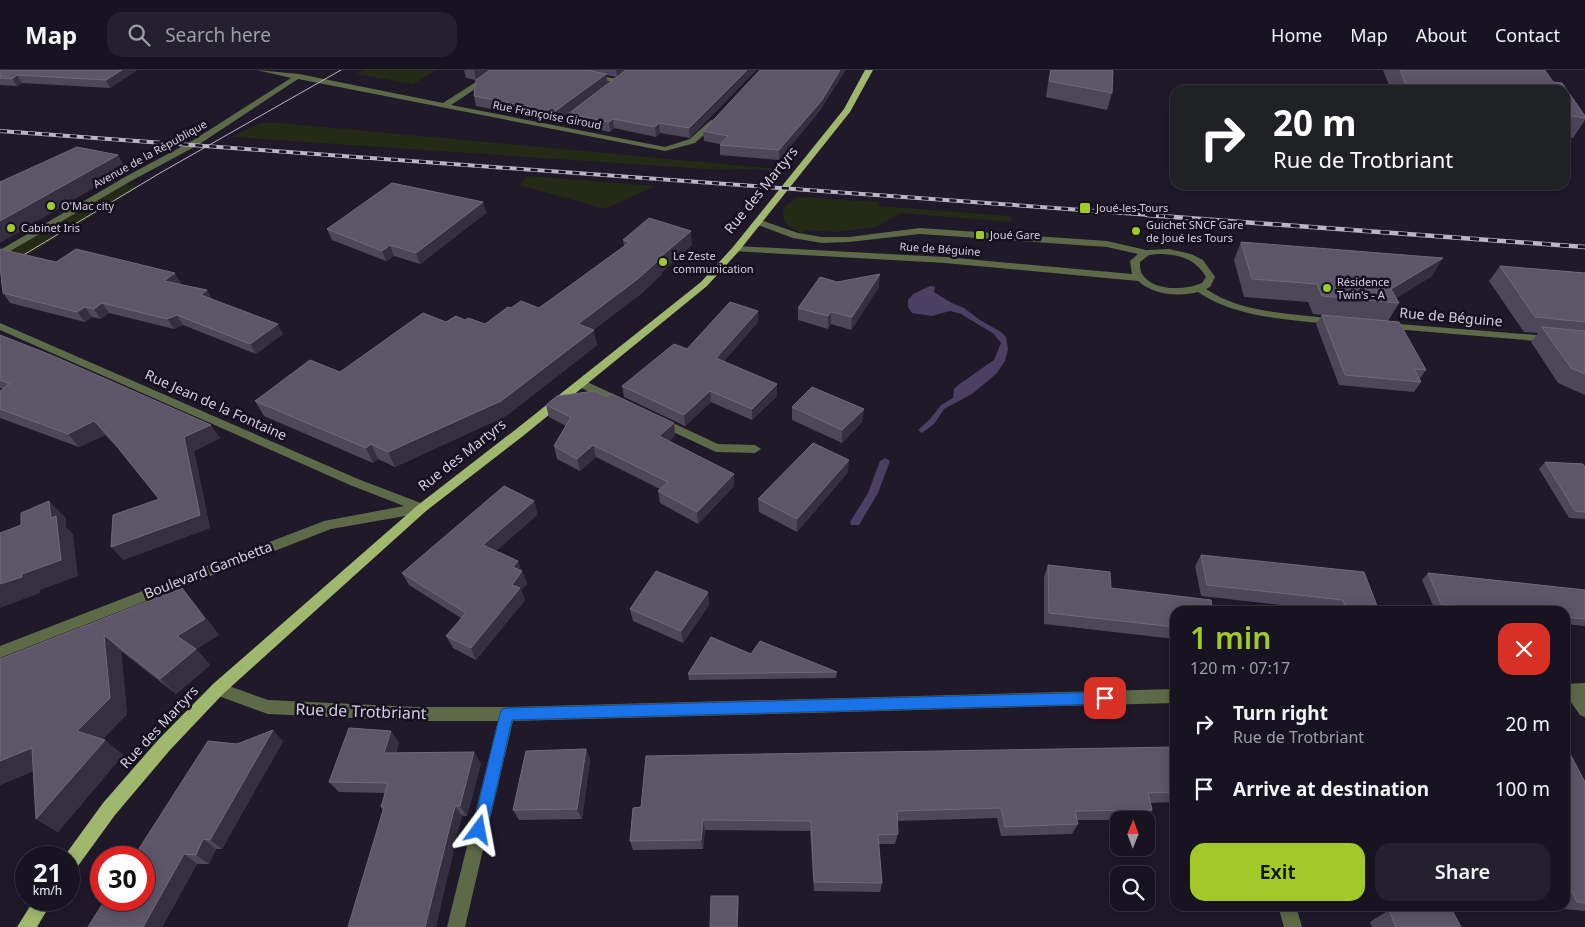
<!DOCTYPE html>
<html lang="en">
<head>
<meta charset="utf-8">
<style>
	:root { --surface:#171320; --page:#24202d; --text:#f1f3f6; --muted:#9e9ea5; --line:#36323e; --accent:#a1c92a }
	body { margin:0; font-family:"Noto Sans",sans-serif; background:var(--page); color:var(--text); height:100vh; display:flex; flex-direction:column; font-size:19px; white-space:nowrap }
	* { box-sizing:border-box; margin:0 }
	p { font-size:16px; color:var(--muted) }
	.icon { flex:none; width:28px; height:28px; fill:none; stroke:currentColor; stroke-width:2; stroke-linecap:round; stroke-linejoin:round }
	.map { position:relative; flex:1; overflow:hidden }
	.side { position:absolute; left:1170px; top:536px; width:400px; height:305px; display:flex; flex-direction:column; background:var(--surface); border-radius:15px; box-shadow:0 2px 12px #0003,0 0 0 1px var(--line) }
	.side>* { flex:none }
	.banner { position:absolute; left:1170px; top:15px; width:400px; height:105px; border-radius:15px; box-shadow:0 2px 12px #0003,0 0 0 1px var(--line); background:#202124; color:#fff; overflow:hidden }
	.needle { width:32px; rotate:1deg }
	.buttons { position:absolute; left:1110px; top:741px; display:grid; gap:10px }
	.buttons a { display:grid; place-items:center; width:45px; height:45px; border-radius:10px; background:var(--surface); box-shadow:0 2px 12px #0003,0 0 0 1px var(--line); font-size:25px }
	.speed { position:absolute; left:15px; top:776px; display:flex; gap:10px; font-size:25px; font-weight:700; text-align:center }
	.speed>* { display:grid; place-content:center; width:65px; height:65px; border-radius:50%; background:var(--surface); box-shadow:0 2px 12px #0003,0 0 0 1px var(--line); line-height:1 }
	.speed small { font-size:12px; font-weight:400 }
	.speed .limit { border:8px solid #d22; background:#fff; color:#111 }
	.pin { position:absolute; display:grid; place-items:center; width:42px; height:42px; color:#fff; margin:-21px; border-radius:10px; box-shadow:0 2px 8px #0006 }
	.me { position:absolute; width:55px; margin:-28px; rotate:13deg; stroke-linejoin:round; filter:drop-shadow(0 0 4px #0008) }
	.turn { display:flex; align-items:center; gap:18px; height:105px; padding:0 20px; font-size:22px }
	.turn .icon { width:65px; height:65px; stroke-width:2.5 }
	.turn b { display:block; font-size:35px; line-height:42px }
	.round { display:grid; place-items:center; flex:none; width:52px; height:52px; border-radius:15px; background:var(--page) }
	.summary { display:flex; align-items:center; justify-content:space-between; height:85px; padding:0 20px }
	h1 { font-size:30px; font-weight:600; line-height:38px; color:var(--accent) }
	.primary-button { display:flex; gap:10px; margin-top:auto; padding:10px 20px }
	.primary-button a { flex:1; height:58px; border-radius:15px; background:var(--accent); color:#111; font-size:20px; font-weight:600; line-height:58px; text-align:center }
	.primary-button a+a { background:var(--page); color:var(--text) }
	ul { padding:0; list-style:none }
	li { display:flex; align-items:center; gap:15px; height:65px; padding:0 20px }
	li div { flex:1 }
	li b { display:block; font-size:19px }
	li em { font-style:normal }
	header { display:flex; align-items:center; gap:30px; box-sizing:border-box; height:70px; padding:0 25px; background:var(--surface); border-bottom:1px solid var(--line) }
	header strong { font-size:24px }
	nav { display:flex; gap:28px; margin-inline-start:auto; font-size:18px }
	.search { width:350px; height:45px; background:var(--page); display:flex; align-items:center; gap:12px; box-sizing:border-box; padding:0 18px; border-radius:15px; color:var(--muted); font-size:19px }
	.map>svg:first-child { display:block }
	.green { fill:#242a16 }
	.water { fill:#4b3f63 }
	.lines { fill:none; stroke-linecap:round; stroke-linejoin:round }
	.stream { fill:#4b3f63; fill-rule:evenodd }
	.minor { fill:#5e6a47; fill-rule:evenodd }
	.major { fill:#a0b86e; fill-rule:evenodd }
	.tram { stroke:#bbb6c3; stroke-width:1 }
	.rail-far1-casing { stroke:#bbb6c3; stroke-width:4 }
	.rail-casing { stroke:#bbb6c3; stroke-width:4.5 }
	.rail-far1 { stroke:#161021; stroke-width:2.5; stroke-dasharray:7; stroke-linecap:butt }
	.rail { stroke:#161021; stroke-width:3; stroke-dasharray:9; stroke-linecap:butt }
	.wall { fill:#4d475a }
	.shaded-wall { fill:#352f41 }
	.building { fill:#5c5668; stroke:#6f697a }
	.route { fill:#1a73e8; stroke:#114b97 }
	.poi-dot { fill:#a1c92a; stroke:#161021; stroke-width:2 }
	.labels { text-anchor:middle; stroke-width:5; stroke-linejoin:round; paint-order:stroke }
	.far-street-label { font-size:11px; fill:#d5d1dd; stroke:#161021 }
	.far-poi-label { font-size:11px; fill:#d5d1dd; stroke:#161021; text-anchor:start }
	.street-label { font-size:14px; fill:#d5d1dd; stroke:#161021 }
	.near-street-label { font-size:16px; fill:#d5d1dd; stroke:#161021 }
</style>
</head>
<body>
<header>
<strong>Map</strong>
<div class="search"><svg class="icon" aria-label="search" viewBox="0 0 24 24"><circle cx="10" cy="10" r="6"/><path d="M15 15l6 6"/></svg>Search here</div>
<nav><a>Home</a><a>Map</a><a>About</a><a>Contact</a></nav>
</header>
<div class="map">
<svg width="1585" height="857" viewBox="0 0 1585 857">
	<rect width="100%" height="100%" fill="#1f192a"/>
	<g class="green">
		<polygon points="364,0 436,0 413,14 356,4"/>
		<polygon points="260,53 280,53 777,99 774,101 744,99 721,100 232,67"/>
		<polygon points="528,106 655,116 605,139 519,115"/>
		<polygon points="124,114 140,116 75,157 58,153"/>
		<path d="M797,127L879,132V136L1011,146V152L901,143L876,157L835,162L805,160L803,163C789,159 777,150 786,135L789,134Z"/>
		<polygon points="43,162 58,167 19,191 1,187"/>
	</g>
	<polygon class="water" points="930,216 935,217 934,222 952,233 964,238 980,250 1001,262 1006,267 1008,279 1005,291 996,304 972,324 944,339 934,354 922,363 918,360 931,348 941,335 953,328 954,319 958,315 994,290 1001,273 994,264 961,244 950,241 932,246 912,243 908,237 908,230 913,224"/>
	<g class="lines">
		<polygon class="stream" points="885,388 890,391 878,423 859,455 851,455 850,452 868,423 880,391"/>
		<g class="minor">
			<polygon points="257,0 299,4 443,33 495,0 504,0 451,35 665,77 690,69 711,50 718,52 695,73 665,81 298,9 198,75 131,111 0,187 0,180 125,107 192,71 291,8"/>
			<polygon points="587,4 618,9 622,11 618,13 590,8 587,8"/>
			<path d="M758,149L798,163L822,167H849L920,158L1107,171L1146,180L1169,179L1191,184L1203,190L1215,207L1210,217L1206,219C1242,244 1293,243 1336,249L1341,252L1336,255C1291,249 1237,249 1198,222C1179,227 1153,225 1138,211L945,193L733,181V177L736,176L945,187L1132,204L1130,191L1138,184L1107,177L920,164L849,172L822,173L793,168L755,154L754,152ZM1157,184C1178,184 1195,188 1206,207L1202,213C1186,220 1153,222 1142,204C1140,201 1140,195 1140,192L1149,185Z"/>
			<polygon points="0,253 358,409 426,435 428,438 426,441 422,443 331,459 0,588 0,576 324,451 404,436 350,415 0,260"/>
			<polygon points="1386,253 1585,269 1585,275 1382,258 1381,256 1382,254"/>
			<polygon points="581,309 628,331 630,334 628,337 620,337 577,316 575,313"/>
			<polygon points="660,347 718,374 755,375 761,379 755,383 716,382 656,354 654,351"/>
			<polygon points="218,612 268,630 415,637 507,637 1175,619 1175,633 513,651 465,857 447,857 498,651 415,651 268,644 213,624 211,619 213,614"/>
			<polygon points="1585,613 1585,647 1580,645 1568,628 1565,628 1565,614"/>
			<polygon points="1278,836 1296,836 1302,857 1284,857"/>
		</g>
		<g class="major">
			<polygon points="865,0 873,0 850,42 739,181 707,216 523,366 426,441 223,624 170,680 115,745 75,800 69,802 69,788 63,788 103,733 158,670 213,614 418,435 515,360 701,212 733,177 844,39"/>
			<polygon points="34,830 53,830 37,857 17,857"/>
		</g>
		<polyline class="tram" points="0,199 160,103 341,0"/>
		<defs>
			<polyline id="rail-far1" points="0,61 1164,146"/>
			<polyline id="rail" points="1147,145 1585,177"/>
		</defs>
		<use href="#rail-far1" class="rail-far1-casing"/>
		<use href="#rail" class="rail-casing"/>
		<use href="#rail-far1" class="rail-far1"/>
		<use href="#rail" class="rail"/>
	</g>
	<g class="wall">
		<polygon points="0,0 137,0 110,18 22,13 17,16 0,15"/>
		<polygon points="464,0 626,0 617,7 606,5 608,13 556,52 476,36 474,26 476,10 466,8"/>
		<polygon points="626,0 756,0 690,68 660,63 656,67 614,58 610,62 570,54 568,44"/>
		<polygon points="1050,0 1113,0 1112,23 1107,40 1046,27"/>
		<polygon points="1383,0 1545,0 1553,12 1562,13 1585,46 1585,50 1573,68 1565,67 1565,20 1391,20"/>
		<polygon points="821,39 779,90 720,85 720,74 704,71 703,61"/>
		<polygon points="483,132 486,143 420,194 394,186 386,191 332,170 327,159"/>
		<polygon points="623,170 692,175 662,202 662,204 642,223 593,260 597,275 506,346 395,397 378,389 373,393 264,346 255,331 340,302 446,252 465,250 485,254 511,238 539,238 624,176"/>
		<polygon points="1241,172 1432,206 1396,228 1399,233 1388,251 1426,300 1419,310 1421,312 1414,322 1339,315 1316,254 1322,245 1376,250 1313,244 1308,232 1244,227 1234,190"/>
		<polygon points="56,192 181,213 179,214 283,264 256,284 183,255 174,259 109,243 101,249 92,247 85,252 10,233 3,223"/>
		<polygon points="1500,196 1585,203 1585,325 1558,313 1531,272 1538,263 1524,262 1489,211"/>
		<polygon points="837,212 879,217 851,260 831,254 828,259 798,250 798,238"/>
		<polygon points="758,241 758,252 724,291 777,326 752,350 711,332 685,356 624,327 622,316 687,279"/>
		<polygon points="0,265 220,368 194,381 210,458 123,490 159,429 118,378 105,365 79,377 0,348 0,321 3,319 0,318"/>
		<polygon points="607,327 674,353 675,365 669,371 734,416 698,454 660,433 658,421 660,419 596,387 580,401 557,389 554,376 566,356 549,347 546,335"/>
		<polygon points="792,337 864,339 862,352 842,373 792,350"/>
		<polygon points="1545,392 1585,397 1585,449 1569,448 1539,399"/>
		<polygon points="848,402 797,462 759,442 758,429"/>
		<polygon points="538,444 496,481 522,501 527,514 521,520 525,530 476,590 453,578 446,566 461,548 409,515 402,503"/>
		<polygon points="1201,485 1379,541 1335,541 1201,526 1195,496"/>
		<polygon points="1048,495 1175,541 1175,569 1044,554 1044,507"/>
		<polygon points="1428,503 1585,520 1585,556 1565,554 1565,541 1448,541 1435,540 1422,510"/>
		<polygon points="182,518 196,535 219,565 196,579 210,595 176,624 121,581 127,644 103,669 123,685 58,762 36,749 33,701 0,715 0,589"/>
		<polygon points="708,522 709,535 683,573 633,551 630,539"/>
		<polygon points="751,584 837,602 836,608 689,610 688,604"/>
		<polygon points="283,671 222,779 216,779 209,794 197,794 162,857 88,857 237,674"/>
		<polygon points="399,672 396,683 481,693 467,746 383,740 381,737 385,723 339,722 329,712"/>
		<polygon points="1175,677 1175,732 1151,733 1152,740 1145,750 1077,750 1078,754 1072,764 1001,766 997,748 897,751 898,764 895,774 879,774 882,813 880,822 814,821 810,761 705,760 703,779 633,780 630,771 633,738"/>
		<polygon points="586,679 590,690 582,749 519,750 513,740"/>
		<polygon points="1565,680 1585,712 1585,841 1563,839 1561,836 1565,836"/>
		<polygon points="1389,840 1461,857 1372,857 1370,852"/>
	</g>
	<g class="shaded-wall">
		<polygon points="122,0 137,0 110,18 106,10"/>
		<polygon points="474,0 492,0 476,10"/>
		<polygon points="616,0 626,0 617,7"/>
		<polygon points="747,0 756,0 690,68 689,58"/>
		<polygon points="840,0 846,0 821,39 779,90 779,80"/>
		<polygon points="606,4 608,13 556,52 554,42"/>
		<polygon points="17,5 22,13 17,16 12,9"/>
		<polygon points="613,49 614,58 610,62 609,52"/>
		<polygon points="659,53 660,63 656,67 655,57"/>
		<polygon points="118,85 126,99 0,173 0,151"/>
		<polygon points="483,132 486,143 420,194 416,183"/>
		<polygon points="691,161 692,175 662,202 662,204 642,223 582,269 578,254 658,189"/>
		<polygon points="390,175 394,186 386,191 382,181"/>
		<polygon points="1443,188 1432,206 1389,232 1391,219"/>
		<polygon points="175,203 181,213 170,221 164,211"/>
		<polygon points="880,204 879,217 851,260 852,247"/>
		<polygon points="207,220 213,230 201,225"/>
		<polygon points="102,233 109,243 101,249 94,239"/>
		<polygon points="85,237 92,247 85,252 77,242"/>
		<polygon points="758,241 758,252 717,299 716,288"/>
		<polygon points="831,242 831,254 828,259 828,246"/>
		<polygon points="177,245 183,255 174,259 167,249"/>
		<polygon points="278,254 283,264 256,284 250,274"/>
		<polygon points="594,260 597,275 506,346 395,397 388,382"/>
		<polygon points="777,314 777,326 752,350 752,339"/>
		<polygon points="710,321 711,332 685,356 684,345"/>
		<polygon points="864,339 862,352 842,373 842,360"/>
		<polygon points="94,351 105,365 79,377 68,364"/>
		<polygon points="674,353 675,365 661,379 659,366"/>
		<polygon points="211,355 220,368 194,381 210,458 123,490 111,477 200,445 184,367"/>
		<polygon points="371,374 378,389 373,393 366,378"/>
		<polygon points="593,375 596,387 580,401 577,389"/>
		<polygon points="849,390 848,402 797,462 797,449"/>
		<polygon points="734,404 734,416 698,454 697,442"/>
		<polygon points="49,431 66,448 66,457 73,464 78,506 40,520 40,523 0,538 0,514 22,504 51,448"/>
		<polygon points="534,431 538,444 488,488 483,475"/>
		<polygon points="518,491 527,514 521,520 525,530 476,590 471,578 512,515 513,497"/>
		<polygon points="182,518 196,535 219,565 196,579 210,595 176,624 160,609"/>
		<polygon points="708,522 709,535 683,573 681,561"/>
		<polygon points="104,565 121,581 127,644 96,676 77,661"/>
		<polygon points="273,660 283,671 222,779 210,770"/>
		<polygon points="391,661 399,672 392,694 384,683"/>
		<polygon points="105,670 123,685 58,762 36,749"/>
		<polygon points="32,678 52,692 0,715 0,691"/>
		<polygon points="586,679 590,690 582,749 577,739"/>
		<polygon points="474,682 481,693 467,746 460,736"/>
		<polygon points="455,736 462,746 436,857 425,857"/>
		<polygon points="703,750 705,760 703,779 701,770"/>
		<polygon points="203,769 216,779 209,794 196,785"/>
		<polygon points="184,784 197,794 162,857 143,857"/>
		<polygon points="738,826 739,831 738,857 737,857"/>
	</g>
	<g class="building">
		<polygon points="0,0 122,0 106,10 17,5 12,9 0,8"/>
		<polygon points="490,0 587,0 606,4 554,42 474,26 476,10"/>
		<polygon points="626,0 747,0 689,58 659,53 655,57 613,49 609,52 568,44"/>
		<polygon points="760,0 840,0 822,30 779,80 720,75 728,66 703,61"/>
		<polygon points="1051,0 1113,0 1112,23 1049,11"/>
		<polygon points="1400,0 1545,0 1553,12 1562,13 1585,46 1585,48 1565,45 1565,20 1408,20"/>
		<polygon points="77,77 118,85 0,151 0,112"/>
		<polygon points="392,113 483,132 416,183 390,175 382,181 327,159"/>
		<polygon points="649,148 691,161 658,189 660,189 639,208 578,254 594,260 501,331 388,382 371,374 366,378 255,331 310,290 340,302 423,243 446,252 456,246 465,250 468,248 485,254 508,237 511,238 521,231 539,238 630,172 623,170"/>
		<polygon points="1241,172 1443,188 1391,219 1399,233 1322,226 1317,214 1252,209"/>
		<polygon points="0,179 56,192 76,179 175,203 164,211 207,220 201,225 278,254 250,274 177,245 167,249 102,233 94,239 85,237 77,242 3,223 0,196"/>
		<polygon points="1500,196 1585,203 1585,252 1535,247"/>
		<polygon points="880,204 852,247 831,242 828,246 798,238 820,207 837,212"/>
		<polygon points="730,232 758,241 716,288 777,314 752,339 710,321 684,345 622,316 674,274 687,279"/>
		<polygon points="1322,245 1399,252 1426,300 1414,299 1421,312 1345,305"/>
		<polygon points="1542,257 1585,261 1585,304 1571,298"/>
		<polygon points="0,265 51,285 211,355 184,367 200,445 111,477 113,445 159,429 107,364 94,351 68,364 0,339 0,321 10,314 0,310"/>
		<polygon points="812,317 864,339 842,360 792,337"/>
		<polygon points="595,321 607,327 612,324 674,353 659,366 734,404 697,442 658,421 668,412 593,375 577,389 554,376 571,347 546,335 557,326"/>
		<polygon points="813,373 849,390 797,449 758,429"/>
		<polygon points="1545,392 1583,394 1585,397 1585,442 1575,441"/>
		<polygon points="504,416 534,431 483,475 518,491 513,497 522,501 512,515 520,518 471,578 446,566 466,543 402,503"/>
		<polygon points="49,431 51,448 56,446 61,490 22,504 22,507 0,514 0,463 21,455 21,443"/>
		<polygon points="1201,485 1364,502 1379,541 1347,541 1343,530 1207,515"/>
		<polygon points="1048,495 1110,502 1111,518 1211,530 1213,541 1175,541 1175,557 1049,543"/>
		<polygon points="656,501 708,522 681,561 630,539"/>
		<polygon points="1428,503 1585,520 1585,549 1565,547 1565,541 1511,541 1441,534"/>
		<polygon points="182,518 205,549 177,566 196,579 160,609 104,565 110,628 77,661 105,670 36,749 32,678 0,691 0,589"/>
		<polygon points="711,567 751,584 760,571 837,602 688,604"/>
		<polygon points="349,658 391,661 384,683 474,682 460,736 455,736 425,857 348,857 384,737 381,737 388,713 329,712"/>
		<polygon points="273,660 210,770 203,769 196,785 184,784 143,857 88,857 105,830 144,830 144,788 133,788 208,671 237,674"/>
		<polygon points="1175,677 1175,722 1148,723 1152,740 1075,741 1078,754 1005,757 1001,738 897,741 898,764 878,765 882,813 814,812 811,751 703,750 701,770 630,771 633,738 641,737 646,686"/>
		<polygon points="586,679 577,739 513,740 526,681"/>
		<polygon points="1565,680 1568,680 1585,712 1585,833 1577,832 1565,809"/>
		<polygon points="711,826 738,826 737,857 710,857"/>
		<polygon points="1389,840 1452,840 1461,857 1396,857"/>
	</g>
	<polygon class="route" points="1105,622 1110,624 1112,628 1110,632 1105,634 512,650 487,760 485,765 479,768 474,765 472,760 500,644 502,639 507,638"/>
	<g class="poi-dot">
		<circle cx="51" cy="136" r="5"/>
		<rect x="1079" y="132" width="12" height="12" rx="2.5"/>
		<circle cx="11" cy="158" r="5"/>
		<circle cx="1136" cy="161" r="5"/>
		<rect x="975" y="160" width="10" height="10" rx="2.5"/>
		<circle cx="663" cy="192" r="5"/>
		<circle cx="1327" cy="218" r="5"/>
	</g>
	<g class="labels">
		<g class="far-street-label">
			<text transform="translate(547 45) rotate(11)" y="4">Rue Françoise Giroud</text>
			<text transform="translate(150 84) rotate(-29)" y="4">Avenue de la République</text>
			<text transform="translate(940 179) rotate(4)" y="4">Rue de Béguine</text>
		</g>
		<g class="far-poi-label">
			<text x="61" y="140">O'Mac city</text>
			<text x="1096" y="142">Joué-les-Tours</text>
			<text x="1146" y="159">Guichet SNCF Gare<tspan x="1146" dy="13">de Joué les Tours</tspan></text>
			<text x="21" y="162">Cabinet Iris</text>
			<text x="990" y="169">Joué Gare</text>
			<text x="673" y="190">Le Zeste<tspan x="673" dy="13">communication</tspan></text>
			<text x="1337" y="216">Résidence<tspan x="1337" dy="13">Twin's - A</tspan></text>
		</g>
		<g class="street-label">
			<text transform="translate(761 120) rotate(-51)" y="5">Rue des Martyrs</text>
			<text transform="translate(1451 247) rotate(5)" y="5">Rue de Béguine</text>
			<text transform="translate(216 335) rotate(24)" y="5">Rue Jean de la Fontaine</text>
			<text transform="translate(462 385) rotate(-38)" y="5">Rue des Martyrs</text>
			<text transform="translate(208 500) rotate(-21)" y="5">Boulevard Gambetta</text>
			<text transform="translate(159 657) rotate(-47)" y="5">Rue des Martyrs</text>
		</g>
		<g class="near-street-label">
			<text transform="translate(361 641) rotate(2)" y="6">Rue de Trotbriant</text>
		</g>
	</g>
</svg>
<div class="buttons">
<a><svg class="needle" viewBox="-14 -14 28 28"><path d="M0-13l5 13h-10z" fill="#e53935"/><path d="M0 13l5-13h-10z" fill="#9e9ea5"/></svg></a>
<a><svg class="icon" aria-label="search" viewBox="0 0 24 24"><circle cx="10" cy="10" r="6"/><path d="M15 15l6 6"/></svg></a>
</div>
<div class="speed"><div>21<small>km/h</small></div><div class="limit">30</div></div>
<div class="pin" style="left:1105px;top:628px;background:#d93025"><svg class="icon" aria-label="arrive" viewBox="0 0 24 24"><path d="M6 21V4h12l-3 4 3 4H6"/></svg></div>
<svg class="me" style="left:479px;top:760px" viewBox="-20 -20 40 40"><path d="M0-17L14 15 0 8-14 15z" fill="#1a73e8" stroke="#fff" stroke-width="4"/></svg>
<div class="banner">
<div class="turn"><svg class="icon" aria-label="right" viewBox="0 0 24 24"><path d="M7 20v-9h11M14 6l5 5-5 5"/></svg><div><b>20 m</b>Rue de Trotbriant</div></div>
</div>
<section class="side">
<div class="summary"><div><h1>1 min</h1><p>120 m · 07:17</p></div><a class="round" style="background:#d93025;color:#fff"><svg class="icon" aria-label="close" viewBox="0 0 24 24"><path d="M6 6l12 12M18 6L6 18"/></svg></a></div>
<ul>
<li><svg class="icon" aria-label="right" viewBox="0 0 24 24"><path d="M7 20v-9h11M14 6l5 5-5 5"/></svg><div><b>Turn right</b><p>Rue de Trotbriant</p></div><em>20 m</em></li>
<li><svg class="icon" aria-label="arrive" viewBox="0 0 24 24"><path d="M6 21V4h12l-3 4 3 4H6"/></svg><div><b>Arrive at destination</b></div><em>100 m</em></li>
</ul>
<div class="primary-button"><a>Exit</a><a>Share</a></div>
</section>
</div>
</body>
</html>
